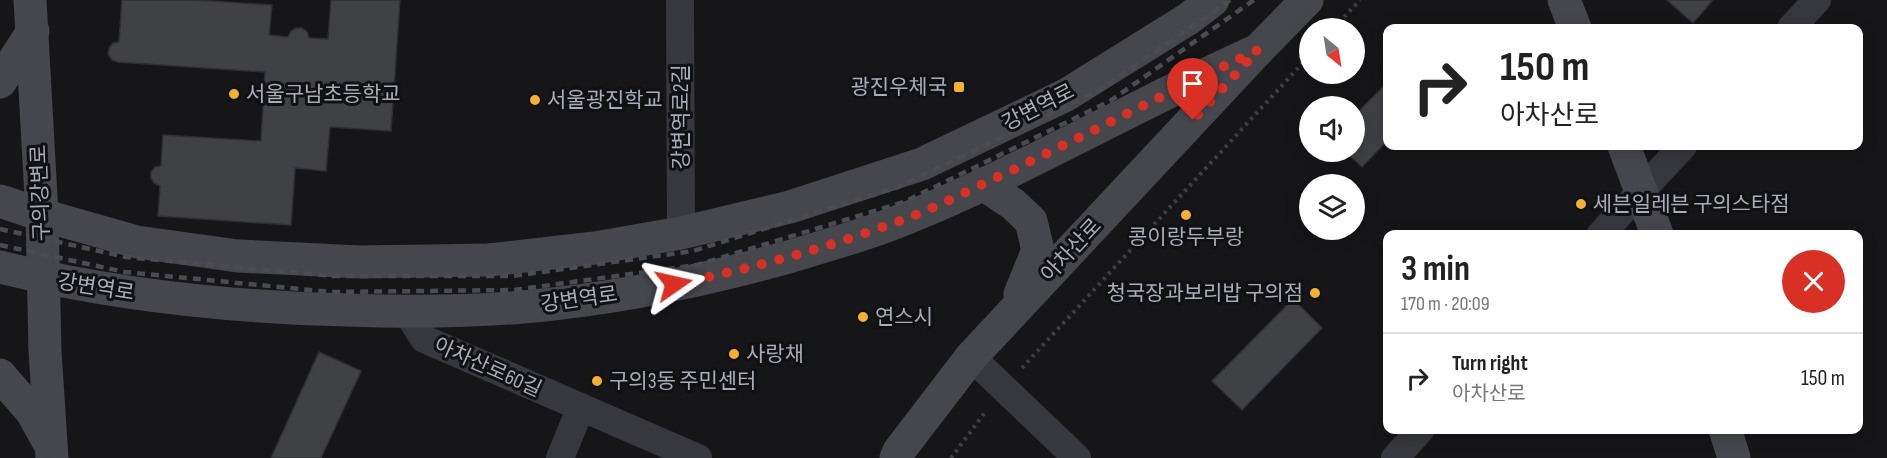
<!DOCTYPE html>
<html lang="en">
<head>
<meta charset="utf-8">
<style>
	:root { --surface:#fff; --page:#f6f6f6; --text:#222; --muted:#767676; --line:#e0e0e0 }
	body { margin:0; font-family:"Sofia Sans Condensed","Noto Sans KR",sans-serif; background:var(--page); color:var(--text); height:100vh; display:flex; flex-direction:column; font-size:22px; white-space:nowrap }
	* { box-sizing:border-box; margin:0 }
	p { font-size:20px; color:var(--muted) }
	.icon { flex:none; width:33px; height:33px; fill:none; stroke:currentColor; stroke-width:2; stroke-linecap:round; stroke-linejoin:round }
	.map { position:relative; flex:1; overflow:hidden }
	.sheet { position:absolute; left:1383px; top:230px; width:480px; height:204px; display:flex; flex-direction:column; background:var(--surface); border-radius:12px; box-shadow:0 3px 15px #0003 }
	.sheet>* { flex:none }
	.banner { position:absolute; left:1383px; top:24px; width:480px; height:126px; border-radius:12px; box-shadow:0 3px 15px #0003; background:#fff; color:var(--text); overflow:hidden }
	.needle { width:39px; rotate:150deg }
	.fabs { position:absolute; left:1299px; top:18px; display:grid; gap:12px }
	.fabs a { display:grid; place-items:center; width:66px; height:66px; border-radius:50%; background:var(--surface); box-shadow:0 3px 15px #0003; font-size:30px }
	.pin { position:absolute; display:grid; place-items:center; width:51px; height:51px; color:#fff; margin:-62px -26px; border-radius:50% 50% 50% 0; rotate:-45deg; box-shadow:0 0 6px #0007 }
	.pin .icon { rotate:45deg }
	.me { position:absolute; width:66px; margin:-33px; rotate:79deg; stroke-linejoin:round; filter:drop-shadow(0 0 4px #0008) }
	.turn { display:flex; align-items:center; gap:21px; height:126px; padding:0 18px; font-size:27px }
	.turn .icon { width:78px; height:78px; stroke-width:2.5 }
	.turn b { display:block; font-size:42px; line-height:51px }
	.round { display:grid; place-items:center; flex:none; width:63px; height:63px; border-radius:32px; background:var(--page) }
	.head { display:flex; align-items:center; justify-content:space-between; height:102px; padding:0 18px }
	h1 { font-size:36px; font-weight:700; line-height:45px }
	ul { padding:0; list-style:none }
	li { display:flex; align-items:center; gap:18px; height:90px; padding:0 18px; border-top:2px solid var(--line) }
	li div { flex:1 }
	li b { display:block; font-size:22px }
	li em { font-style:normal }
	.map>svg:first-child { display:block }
	.building { fill:#404145; stroke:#303034; stroke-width:1.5 }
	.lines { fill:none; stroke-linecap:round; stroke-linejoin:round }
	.path { stroke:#3d3f44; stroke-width:4; stroke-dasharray:3 4.5; stroke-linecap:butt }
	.street { stroke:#37383d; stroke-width:28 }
	.secondary { stroke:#45474d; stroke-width:33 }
	.rail { stroke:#4a4c52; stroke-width:4.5; stroke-dasharray:8 6; stroke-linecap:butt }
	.route { stroke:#d93025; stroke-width:10; stroke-dasharray:0 18 }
	.poi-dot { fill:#f2b134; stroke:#111113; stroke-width:2 }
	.labels { text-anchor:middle; stroke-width:6; stroke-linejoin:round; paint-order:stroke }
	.poi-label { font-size:21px; fill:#a8adb8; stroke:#111113; text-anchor:start }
	.street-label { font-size:21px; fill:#a8adb8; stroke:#111113 }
</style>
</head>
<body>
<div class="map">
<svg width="1887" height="458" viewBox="0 0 1887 458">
	<rect width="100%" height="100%" fill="#161618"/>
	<g class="building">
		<polygon points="122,0 195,0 272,5 269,35 288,37 291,31 296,28 302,28 307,32 309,38 328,39 331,0 400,0 391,131 330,127 326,171 295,168 291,225 158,216 160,186 154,183 151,178 151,172 155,167 161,166 163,135 261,141 265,72 118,62 112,60 108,54 109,48 113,43 119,42"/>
		<polygon points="1667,0 1713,0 1693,23"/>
		<polygon points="1388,82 1388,140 1362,167 1346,152 1354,152 1354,116"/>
		<polygon points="1293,299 1322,328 1242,410 1212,381"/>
		<polygon points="319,352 361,371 321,458 271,458"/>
	</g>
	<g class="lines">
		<g class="path">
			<polyline points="1334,28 1360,0"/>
			<polyline points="1022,368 1310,55"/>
			<polyline points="951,458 986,411"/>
		</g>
		<g class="street">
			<polyline points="680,0 681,233"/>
			<polyline points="1791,28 1817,0"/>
			<polyline points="1601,234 1683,146"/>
			<polyline points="407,312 424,339 698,458"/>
			<polyline points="971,357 1077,458"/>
			<polyline points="560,458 581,407"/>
			<polyline points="1395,458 1421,429"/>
		</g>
		<g class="secondary">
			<polyline points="30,0 42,215 45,351 52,458"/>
			<polyline points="1564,0 1575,28"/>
			<polyline points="0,82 33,31"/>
			<polyline points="1624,146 1657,234"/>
			<polyline points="983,184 1013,204 1031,221 1038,250 1020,294"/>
			<polyline points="0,201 42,215 137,242 238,256 360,262 489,260 595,248 681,233 790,207 922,164 1066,95 1188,19 1213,0"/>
			<path d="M0,267C113,295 229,307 346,310C405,312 465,312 523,307C612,299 703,281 788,257C828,245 869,234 907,218C991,184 1070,141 1151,101C1186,83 1222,67 1258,50"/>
			<polyline points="0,375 32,412 48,441"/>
			<polyline points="1725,429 1734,458"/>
			<polyline points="896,458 899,451 971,357 1258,50 1307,0"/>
		</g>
		<g class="rail">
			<polyline points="0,229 126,257 333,276 513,276 693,251 898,187 1102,89 1230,0"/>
			<polyline points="0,245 125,272 331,292 514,290 697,265 904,202 1110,101 1254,0"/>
		</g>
	</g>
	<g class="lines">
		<path class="route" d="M674,284C752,269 830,247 905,219C942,205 977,186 1013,170C1095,130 1175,89 1258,50L1193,120"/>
	</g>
	<g class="poi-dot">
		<rect x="953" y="81" width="12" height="12" rx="3"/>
		<circle cx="234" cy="94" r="6"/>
		<circle cx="535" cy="100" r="6"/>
		<circle cx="1581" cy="204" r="6"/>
		<circle cx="1186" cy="215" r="6"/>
		<circle cx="1315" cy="293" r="6"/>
		<circle cx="863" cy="317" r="6"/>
		<circle cx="734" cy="354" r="6"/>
		<circle cx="597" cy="381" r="6"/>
	</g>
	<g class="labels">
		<g class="poi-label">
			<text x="947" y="94" text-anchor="end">광진우체국</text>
			<text x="246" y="101">서울구남초등학교</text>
			<text x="547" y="107">서울광진학교</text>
			<text x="1593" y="211">세븐일레븐 구의스타점</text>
			<text x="1186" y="244" text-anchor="middle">콩이랑두부랑</text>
			<text x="1303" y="300" text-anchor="end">청국장과보리밥 구의점</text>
			<text x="875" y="324">연스시</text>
			<text x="746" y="361">사랑채</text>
			<text x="609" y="388">구의3동 주민센터</text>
		</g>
		<g class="street-label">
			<text transform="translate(1038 107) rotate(-27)" y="7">강변역로</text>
			<text transform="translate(681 117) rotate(-90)" y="7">강변역로2길</text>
			<text transform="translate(40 193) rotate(-92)" y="7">구의강변로</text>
			<text transform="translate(1071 250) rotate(-47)" y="7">아차산로</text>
			<text transform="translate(96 287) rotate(9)" y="7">강변역로</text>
			<text transform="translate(579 299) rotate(-8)" y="7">강변역로</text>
			<text transform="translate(488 367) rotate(24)" y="7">아차산로60길</text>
		</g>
	</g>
</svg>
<div class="fabs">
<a><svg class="needle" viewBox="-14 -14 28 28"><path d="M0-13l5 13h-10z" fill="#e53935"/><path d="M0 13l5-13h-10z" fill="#767676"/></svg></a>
<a><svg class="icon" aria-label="sound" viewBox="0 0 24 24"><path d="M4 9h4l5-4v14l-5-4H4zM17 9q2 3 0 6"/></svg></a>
<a><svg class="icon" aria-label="layers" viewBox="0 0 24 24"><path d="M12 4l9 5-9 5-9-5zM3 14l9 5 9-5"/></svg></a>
</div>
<div class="pin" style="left:1193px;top:120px;background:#d93025"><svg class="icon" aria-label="arrive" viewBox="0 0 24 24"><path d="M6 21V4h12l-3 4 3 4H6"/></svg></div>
<svg class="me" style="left:674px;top:284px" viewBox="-20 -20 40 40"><path d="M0-17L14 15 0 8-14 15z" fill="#d93025" stroke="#fff" stroke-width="4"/></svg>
<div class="banner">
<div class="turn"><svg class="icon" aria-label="right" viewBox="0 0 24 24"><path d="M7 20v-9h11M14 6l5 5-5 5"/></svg><div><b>150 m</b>아차산로</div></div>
</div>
<section class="sheet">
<div class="head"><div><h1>3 min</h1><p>170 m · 20:09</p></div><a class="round" style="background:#d93025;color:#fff"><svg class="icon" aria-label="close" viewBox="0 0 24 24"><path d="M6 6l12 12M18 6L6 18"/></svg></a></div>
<ul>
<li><svg class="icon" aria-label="right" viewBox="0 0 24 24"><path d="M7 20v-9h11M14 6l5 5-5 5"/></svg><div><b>Turn right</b><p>아차산로</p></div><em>150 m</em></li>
</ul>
</section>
</div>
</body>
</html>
